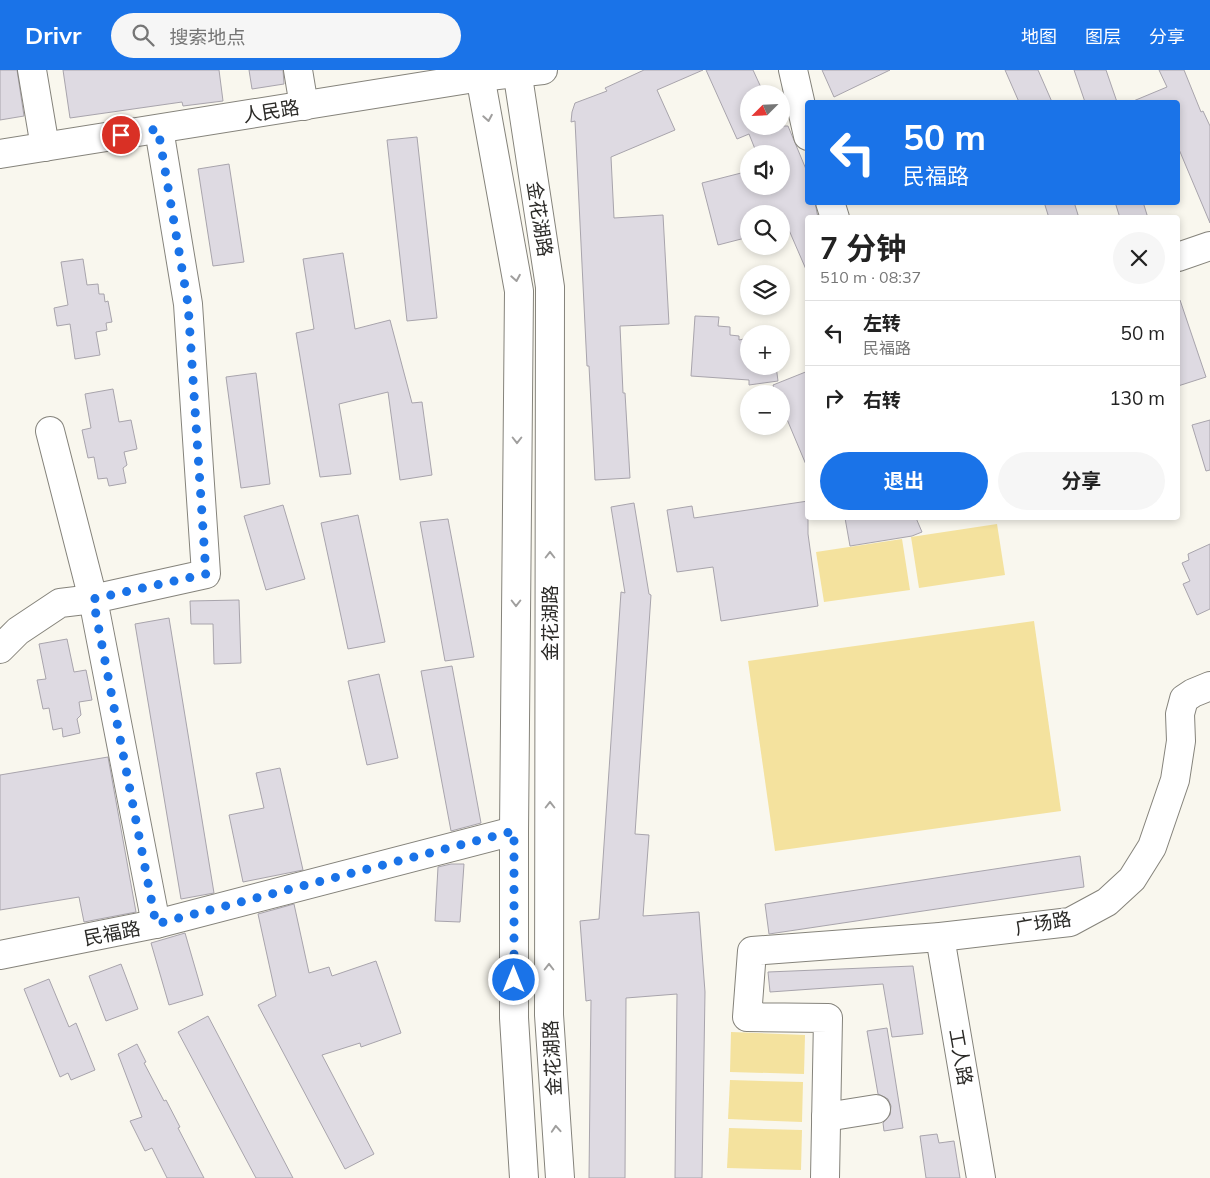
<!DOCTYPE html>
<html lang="zh">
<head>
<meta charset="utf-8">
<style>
	:root { --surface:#fff; --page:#f6f6f6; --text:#222; --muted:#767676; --line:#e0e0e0; --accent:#1a73e8 }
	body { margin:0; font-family:Mulish,"Noto Sans SC",sans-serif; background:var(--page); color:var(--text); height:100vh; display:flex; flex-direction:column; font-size:19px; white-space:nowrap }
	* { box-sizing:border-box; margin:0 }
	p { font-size:16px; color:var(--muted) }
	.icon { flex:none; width:28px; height:28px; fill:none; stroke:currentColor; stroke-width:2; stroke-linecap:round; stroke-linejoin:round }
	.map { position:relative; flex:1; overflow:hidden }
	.drawer { position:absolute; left:805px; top:145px; width:375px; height:305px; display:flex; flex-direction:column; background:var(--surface); border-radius:5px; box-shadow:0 2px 8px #0003 }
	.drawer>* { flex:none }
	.guide { position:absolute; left:805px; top:30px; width:375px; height:105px; border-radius:5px; box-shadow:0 2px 8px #0003; background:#1a73e8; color:#fff; overflow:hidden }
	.needle { width:32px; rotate:246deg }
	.fabs { position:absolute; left:740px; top:15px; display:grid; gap:10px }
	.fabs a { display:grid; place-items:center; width:50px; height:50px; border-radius:50%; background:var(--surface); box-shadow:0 2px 8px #0003; font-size:25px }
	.pin { position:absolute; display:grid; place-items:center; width:42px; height:42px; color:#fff; margin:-21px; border:2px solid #fff; border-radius:50%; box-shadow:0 1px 5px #0007 }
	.me { position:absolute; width:55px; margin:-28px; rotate:0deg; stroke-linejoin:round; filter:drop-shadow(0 0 4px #0008) }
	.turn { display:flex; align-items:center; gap:18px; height:105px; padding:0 15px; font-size:22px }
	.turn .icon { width:65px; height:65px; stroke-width:2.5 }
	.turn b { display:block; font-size:35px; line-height:42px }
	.round { display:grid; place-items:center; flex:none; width:52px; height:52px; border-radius:26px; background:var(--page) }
	.headline { display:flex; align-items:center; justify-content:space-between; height:85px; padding:0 15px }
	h1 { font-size:30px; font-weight:700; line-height:38px }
	.action { display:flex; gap:10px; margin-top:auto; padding:10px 15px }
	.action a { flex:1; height:58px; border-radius:30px; background:var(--accent); color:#fff; font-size:20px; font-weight:700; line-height:58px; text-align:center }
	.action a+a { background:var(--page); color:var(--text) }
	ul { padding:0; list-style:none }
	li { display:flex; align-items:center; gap:15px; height:65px; padding:0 15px; border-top:1px solid var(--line) }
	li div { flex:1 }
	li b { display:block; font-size:19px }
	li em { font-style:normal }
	header { display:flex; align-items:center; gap:30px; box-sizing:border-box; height:70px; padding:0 25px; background:var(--accent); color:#fff }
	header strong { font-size:24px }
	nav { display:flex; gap:28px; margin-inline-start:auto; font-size:18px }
	.search { width:350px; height:45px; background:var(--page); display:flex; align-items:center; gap:12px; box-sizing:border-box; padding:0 18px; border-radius:28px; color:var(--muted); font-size:19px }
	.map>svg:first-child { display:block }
	.green { fill:#f4e29e }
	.building { fill:#dedae2; stroke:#a8a4ac }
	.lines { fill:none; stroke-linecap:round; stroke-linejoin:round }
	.minor-casing { stroke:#85837b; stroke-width:30 }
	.major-casing { stroke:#85837b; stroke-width:30 }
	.minor { stroke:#fff; stroke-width:28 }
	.major { stroke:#fff; stroke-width:28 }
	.oneway { stroke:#a09f9e }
	.route { stroke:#1a73e8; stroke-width:9; stroke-dasharray:0 16.2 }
	.labels { text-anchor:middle; stroke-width:4; stroke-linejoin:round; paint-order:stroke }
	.street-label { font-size:19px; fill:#2b2a27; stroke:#fff }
</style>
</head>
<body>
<header>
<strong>Drivr</strong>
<div class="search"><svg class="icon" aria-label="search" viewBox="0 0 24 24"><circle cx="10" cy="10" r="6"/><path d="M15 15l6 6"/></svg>搜索地点</div>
<nav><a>地图</a><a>图层</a><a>分享</a></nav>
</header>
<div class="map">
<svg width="1210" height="1108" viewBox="0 0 1210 1108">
	<rect width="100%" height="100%" fill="#f9f7ee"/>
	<g class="green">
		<polygon points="997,454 1005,505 919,518 911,467"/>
		<polygon points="902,469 910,520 824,532 816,482"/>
		<polygon points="1034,551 1061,741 775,781 748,591"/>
		<polygon points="731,962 805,965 804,1004 730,1002"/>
		<polygon points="730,1010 803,1012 802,1052 728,1049"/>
		<polygon points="729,1058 802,1060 801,1100 727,1098"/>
	</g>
	<g class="building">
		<polygon points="0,0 17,0 24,46 0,50"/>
		<polygon points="63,0 219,0 223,31 183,36 182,32 70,48"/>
		<polygon points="249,0 283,0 284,14 252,19"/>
		<polygon points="644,0 703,0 657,20 675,60 611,87 614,148 663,145 669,254 620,256 623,323 625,323 630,408 595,410 589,296 587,296 575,51 571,52 572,42 575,33 607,21 605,18"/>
		<polygon points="706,0 753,0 764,24 749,24 749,56 788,56 808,104 808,132 815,132 818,148 808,148 808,204 782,144 749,144 749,167 718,175 702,113 745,102 749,116 781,116 781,84 757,84 749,64 737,69"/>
		<polygon points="822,0 890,0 834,27"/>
		<polygon points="1005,0 1038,0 1052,32 1019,32"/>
		<polygon points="1074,0 1106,0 1117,32 1085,32"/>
		<polygon points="1159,0 1184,0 1201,42 1203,41 1210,56 1210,153 1178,77 1178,32 1131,32 1167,17"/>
		<polygon points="417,67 437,248 407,251 387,70"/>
		<polygon points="229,94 244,192 213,196 198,99"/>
		<polygon points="1044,132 1074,132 1079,148 1049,148"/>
		<polygon points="1115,132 1143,132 1148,148 1120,148"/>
		<polygon points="343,183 355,259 390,250 412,333 422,332 432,405 400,410 388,322 339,334 351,404 320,407 296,263 314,259 303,189"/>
		<polygon points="83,189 87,215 98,214 99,224 104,224 105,232 108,231 112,252 106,253 107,260 96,262 100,285 75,289 70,254 57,256 54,238 68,235 61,192"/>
		<polygon points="1180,230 1206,307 1178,316 1178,231"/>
		<polygon points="695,246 719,247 718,256 730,257 730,265 739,266 739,270 749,268 749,296 776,296 778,311 749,315 749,310 691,306"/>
		<polygon points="808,301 808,397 807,397 781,335 781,324 776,324 773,315"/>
		<polygon points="256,303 270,414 241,418 226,307"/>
		<polygon points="113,319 119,352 131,350 137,379 124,382 127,395 123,398 126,413 109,416 107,408 98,409 94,387 88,388 82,360 91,358 85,324"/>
		<polygon points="1210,350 1210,400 1206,401 1192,355"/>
		<polygon points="808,431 808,464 818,536 721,551 713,497 677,502 667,440 692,436 694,448"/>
		<polygon points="634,433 649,524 651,525 635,764 649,765 643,846 699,842 705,922 702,1108 675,1108 677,924 626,928 625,1108 589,1108 591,930 586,931 580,851 599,849 621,522 625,523 611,437"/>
		<polygon points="283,435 305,509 266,520 244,446"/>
		<polygon points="358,445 385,572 348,579 321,453"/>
		<polygon points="845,448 916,448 922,462 912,466 850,476"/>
		<polygon points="448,449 474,587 445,591 420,452"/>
		<polygon points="1210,474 1210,539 1197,545 1183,514 1190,511 1182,493 1189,490 1188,484"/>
		<polygon points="239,530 241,593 214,594 213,554 191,554 190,531"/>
		<polygon points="169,548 214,823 181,829 135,554"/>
		<polygon points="67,569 74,602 86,600 92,630 79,632 81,645 77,649 80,663 63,667 62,658 53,660 49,638 43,639 37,610 46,609 39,574"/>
		<polygon points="452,596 481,753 451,761 421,601"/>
		<polygon points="379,604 398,688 367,695 348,611"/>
		<polygon points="108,687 136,842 84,852 79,827 0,840 0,705"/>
		<polygon points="280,698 303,800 243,812 229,745 264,738 256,703"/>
		<polygon points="1080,786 1084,817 769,864 765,834"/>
		<polygon points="451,794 464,794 460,852 435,851 438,797"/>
		<polygon points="294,834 309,903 329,897 332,906 376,891 401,963 361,977 360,973 322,985 374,1084 345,1099 258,935 276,926 258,844"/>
		<polygon points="185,863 203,925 169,935 151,873"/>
		<polygon points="121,894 138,939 106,951 89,906"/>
		<polygon points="913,896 923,964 892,967 883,914 770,922 768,902"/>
		<polygon points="49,909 69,957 76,953 95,1000 71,1010 68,1003 60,1007 24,919"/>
		<polygon points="208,946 293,1108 256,1108 178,962"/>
		<polygon points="887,958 903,1058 884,1061 883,1053 890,1045 891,1036 888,1029 878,1024 867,961"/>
		<polygon points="137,974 146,992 144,993 164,1031 166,1030 180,1057 178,1058 204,1108 167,1108 152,1078 145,1081 130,1051 142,1047 118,984"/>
		<polygon points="937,1064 939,1073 954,1071 960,1108 926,1108 920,1066"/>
	</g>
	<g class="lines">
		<defs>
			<g id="minor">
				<polyline points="32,0 45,77"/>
				<polyline points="298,0 304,36"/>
				<polyline points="793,0 808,66"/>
				<polyline points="0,84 481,7 543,0"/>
				<polyline points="830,132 835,148"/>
				<polyline points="1178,187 1210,176"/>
				<polyline points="50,361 93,529 156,854"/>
				<polyline points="0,579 18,561 60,533 93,529 206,504 188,234 159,59"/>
				<polyline points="940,867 981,1108"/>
				<polyline points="0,885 160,853 514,761"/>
				<polyline points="826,1047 876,1039"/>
				<polyline points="825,1108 828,948 747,947 752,881 940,867 1070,852 1107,832 1132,809 1152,777 1175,710 1181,671 1180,644 1184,629 1193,623 1210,616"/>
			</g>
			<g id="major">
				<polyline points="479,0 519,221 514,761 514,948 524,1108"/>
				<polyline points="517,0 550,217 549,945 560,1108"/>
			</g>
		</defs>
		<use href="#minor" class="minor-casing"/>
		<use href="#major" class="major-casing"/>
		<use href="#minor" class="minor"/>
		<use href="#major" class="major"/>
	</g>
	<defs><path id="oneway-chevron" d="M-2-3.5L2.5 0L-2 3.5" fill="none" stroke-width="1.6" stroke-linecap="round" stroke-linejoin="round" transform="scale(1.25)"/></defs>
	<g class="oneway">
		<use href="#oneway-chevron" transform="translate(488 48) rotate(80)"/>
		<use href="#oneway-chevron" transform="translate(516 208) rotate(80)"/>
		<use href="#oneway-chevron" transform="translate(517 370) rotate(90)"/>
		<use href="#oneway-chevron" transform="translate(550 485) rotate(-90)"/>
		<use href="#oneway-chevron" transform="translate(516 533) rotate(90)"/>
		<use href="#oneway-chevron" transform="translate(550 735) rotate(-90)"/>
		<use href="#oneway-chevron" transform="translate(549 897) rotate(-90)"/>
		<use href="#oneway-chevron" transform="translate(556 1059) rotate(-94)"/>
	</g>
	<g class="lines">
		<polyline class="route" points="121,65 158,59 188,234 206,504 93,529 156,854 514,761 514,910"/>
	</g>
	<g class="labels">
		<g class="street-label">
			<text transform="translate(271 41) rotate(-9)" y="7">人民路</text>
			<text transform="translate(540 149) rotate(81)" y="7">金花湖路</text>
			<text transform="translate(550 553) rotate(-90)" y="7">金花湖路</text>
			<text transform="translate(1043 853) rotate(-10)" y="7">广场路</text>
			<text transform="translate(112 863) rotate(-11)" y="7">民福路</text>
			<text transform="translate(961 987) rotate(80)" y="7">工人路</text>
			<text transform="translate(552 988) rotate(-93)" y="7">金花湖路</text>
		</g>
	</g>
</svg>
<div class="fabs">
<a><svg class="needle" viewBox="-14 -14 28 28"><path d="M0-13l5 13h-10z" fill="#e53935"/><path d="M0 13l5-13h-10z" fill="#767676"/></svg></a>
<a><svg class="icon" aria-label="sound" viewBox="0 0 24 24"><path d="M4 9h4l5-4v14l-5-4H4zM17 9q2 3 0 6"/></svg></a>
<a><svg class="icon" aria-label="search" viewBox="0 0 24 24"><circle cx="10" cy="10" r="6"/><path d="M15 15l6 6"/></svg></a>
<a><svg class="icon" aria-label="layers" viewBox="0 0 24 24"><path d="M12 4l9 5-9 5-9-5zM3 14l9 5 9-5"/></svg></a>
<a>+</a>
<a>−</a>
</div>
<div class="pin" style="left:121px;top:65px;background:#d93025"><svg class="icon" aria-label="arrive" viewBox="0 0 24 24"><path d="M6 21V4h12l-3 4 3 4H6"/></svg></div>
<svg class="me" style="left:514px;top:910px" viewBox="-20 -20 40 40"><circle r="17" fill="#1a73e8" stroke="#fff" stroke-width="3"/><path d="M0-11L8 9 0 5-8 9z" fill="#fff"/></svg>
<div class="guide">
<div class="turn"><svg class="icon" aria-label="left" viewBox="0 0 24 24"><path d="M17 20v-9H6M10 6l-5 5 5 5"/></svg><div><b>50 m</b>民福路</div></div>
</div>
<section class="drawer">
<div class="headline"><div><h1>7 分钟</h1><p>510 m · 08:37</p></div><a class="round"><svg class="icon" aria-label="close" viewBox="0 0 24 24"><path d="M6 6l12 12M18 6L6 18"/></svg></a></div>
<ul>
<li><svg class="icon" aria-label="left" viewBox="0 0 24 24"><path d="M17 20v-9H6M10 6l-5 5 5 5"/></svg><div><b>左转</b><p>民福路</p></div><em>50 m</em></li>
<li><svg class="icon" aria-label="right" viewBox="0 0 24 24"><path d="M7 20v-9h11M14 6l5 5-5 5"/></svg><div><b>右转</b></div><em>130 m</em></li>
</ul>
<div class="action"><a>退出</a><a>分享</a></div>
</section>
</div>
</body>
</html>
